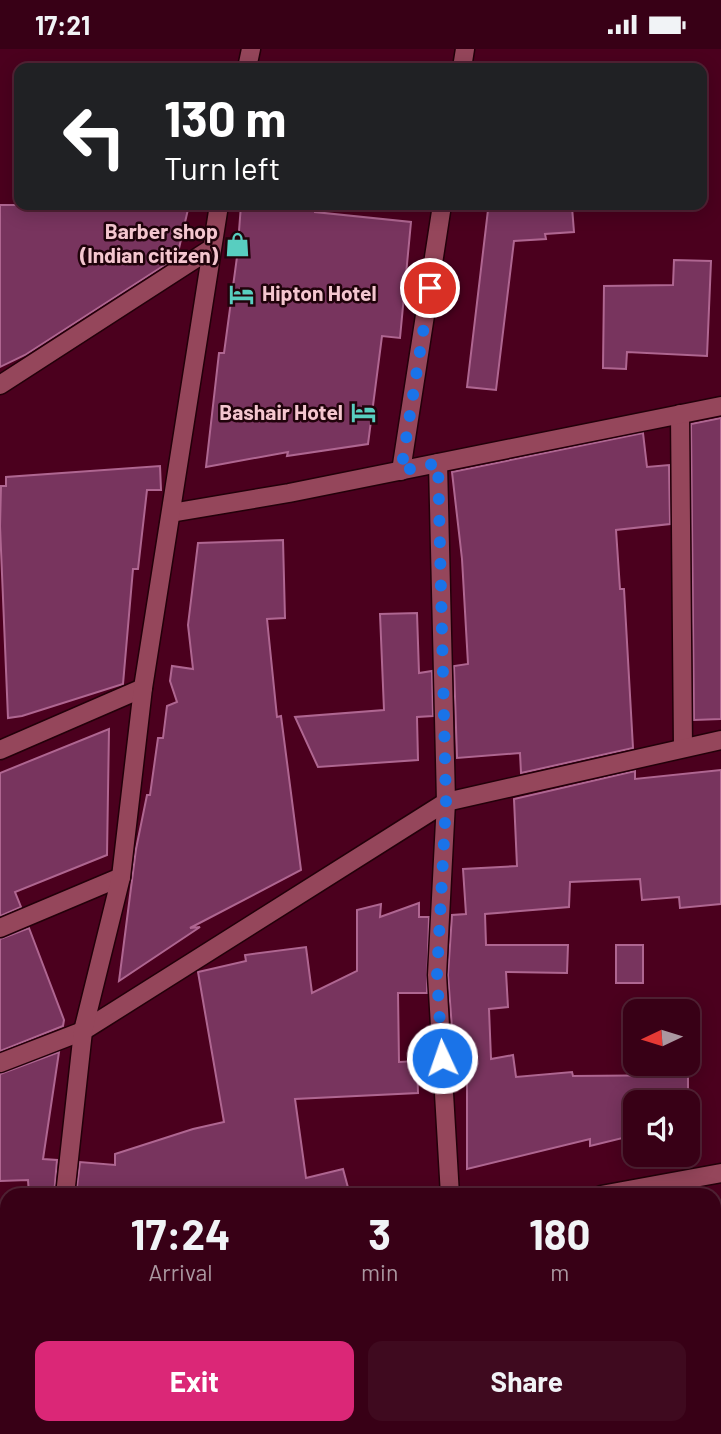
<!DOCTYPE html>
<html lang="en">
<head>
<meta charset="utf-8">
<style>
	:root { --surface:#380016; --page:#3f0a1f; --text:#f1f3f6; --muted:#ab97a1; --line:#522235; --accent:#db2777 }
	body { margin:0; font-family:Barlow,sans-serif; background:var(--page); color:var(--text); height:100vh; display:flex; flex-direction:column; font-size:26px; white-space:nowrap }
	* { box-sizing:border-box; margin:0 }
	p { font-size:23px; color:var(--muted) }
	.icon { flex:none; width:38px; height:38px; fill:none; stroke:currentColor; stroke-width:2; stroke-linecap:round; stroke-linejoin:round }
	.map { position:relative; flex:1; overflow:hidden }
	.drawer { position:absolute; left:0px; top:1139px; width:721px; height:247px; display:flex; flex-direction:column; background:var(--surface); border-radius:21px 21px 0 0; box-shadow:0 4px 18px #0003,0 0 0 2px var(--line) }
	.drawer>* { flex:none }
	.banner { position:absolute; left:14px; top:14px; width:693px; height:147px; border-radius:14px; box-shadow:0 4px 18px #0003,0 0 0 2px var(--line); background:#202124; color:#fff; overflow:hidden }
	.needle { width:46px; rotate:266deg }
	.fabs { position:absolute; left:623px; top:950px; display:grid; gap:14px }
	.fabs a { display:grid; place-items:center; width:77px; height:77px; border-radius:14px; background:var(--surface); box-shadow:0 4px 18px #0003,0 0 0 2px var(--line); font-size:35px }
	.pin { position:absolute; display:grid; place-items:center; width:60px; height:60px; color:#fff; margin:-30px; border:4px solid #fff; border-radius:50%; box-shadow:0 2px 7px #0007 }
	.me { position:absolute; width:77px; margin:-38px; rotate:357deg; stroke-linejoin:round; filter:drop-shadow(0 0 5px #0008) }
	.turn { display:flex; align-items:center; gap:24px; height:147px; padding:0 35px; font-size:32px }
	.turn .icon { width:91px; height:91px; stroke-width:2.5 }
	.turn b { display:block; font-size:49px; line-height:60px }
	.eta { display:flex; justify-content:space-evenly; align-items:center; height:119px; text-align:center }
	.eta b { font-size:42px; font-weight:700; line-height:49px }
	.button { display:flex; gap:14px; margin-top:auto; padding:14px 35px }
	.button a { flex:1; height:80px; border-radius:14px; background:var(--accent); color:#fff; font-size:28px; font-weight:700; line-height:80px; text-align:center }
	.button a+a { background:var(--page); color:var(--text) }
	.status { display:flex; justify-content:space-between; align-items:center; height:49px; padding:0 35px; background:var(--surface); direction:ltr }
	.status svg { height:19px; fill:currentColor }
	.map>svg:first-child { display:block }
	.building { fill:#78345e; stroke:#af6691; stroke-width:2 }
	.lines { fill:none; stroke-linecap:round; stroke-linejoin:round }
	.minor-casing { stroke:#23000a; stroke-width:21 }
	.minor { stroke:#95465b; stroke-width:18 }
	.route { stroke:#1a73e8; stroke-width:12; stroke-dasharray:0 21.6 }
	.labels { text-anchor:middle; stroke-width:5; stroke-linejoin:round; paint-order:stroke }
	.poi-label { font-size:21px; font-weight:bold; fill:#f4c6cf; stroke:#20030b; text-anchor:end }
</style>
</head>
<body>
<div class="status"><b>17:21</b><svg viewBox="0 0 49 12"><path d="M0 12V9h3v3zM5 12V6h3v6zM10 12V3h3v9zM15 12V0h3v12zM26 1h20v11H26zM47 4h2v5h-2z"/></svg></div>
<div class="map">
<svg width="721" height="1385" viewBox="0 0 721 1385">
	<rect width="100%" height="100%" fill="#4b001e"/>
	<g class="building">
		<polygon points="0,156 189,156 177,208 25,306 0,318"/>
		<polygon points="241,156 315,156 315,163 411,173 400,289 382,287 368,395 287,407 288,403 206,418 219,304 224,304 237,208"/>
		<polygon points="572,158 574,183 545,185 546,190 514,192 496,341 467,338 488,161"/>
		<polygon points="674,211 711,212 707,307 627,303 626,320 603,319 604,237 673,236"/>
		<polygon points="721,369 721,670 694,671 691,375"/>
		<polygon points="643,384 647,418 669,416 670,475 616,481 620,540 624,540 633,699 521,724 520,704 457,709 454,617 468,615 462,510 452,423"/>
		<polygon points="160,417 161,441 147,441 138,520 133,520 123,635 22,667 8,669 0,477 1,437 6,437 6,428"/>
		<polygon points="283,491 285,569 267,570 277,668 281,667 301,821 190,879 200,878 119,932 136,800 147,746 150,746 158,689 163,689 167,657 177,653 170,632 172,617 193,620 188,576 198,494"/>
		<polygon points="417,564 419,624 432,622 433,667 417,668 418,711 318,718 295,668 384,661 380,565"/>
		<polygon points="109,680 107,806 15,843 21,858 0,867 0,724"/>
		<polygon points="721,721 721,855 680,859 679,848 642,851 640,830 570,833 569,858 485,865 486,896 568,896 567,924 506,923 508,958 489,960 491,1010 513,1006 516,1028 572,1023 573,1027 688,1026 688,1054 635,1054 635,1086 590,1097 590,1090 467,1120 467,1005 454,1006 448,926 452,866 466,865 463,820 517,817 514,750 635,722 635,730"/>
		<polygon points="419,854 419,868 429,868 427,944 398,944 399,1013 417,1012 418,1044 295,1050 306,1129 343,1120 350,1146 76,1146 80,1113 115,1116 115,1105 193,1080 224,1073 198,923 246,912 245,906 306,898 312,944 357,922 357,861 381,855 380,868"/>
		<polygon points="29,879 64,971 63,977 0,1002 0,890"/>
		<rect x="616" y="896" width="27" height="38"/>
		<polygon points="59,1003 43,1110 57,1111 54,1146 29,1146 28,1131 0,1132 0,1025"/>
	</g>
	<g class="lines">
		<defs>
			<g id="minor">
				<polyline points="247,19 251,0"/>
				<polyline points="462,19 465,0"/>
				<polyline points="0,336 209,201"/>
				<polyline points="680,365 683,699"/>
				<polyline points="438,414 446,753 437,926 450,1146"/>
				<polyline points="401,422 442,156"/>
				<polyline points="171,464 289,444 721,357"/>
				<polyline points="0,701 143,639"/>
				<polyline points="0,879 121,828"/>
				<polyline points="0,1014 83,982 446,753 721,691"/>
				<polyline points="65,1146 83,982 121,828 143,639 219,156"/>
				<polyline points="601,1146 721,1124"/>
				<polyline points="0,1321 7,1320"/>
				<polyline points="18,1379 18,1385"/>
				<polyline points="189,1379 190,1385"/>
				<polyline points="472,1379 473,1385"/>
				<polyline points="608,1379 608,1385"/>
			</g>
		</defs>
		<use href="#minor" class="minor-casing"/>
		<use href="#minor" class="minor"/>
	</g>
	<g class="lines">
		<polyline class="route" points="430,239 401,422 438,414 446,753 437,926 442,1009"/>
	</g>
	<defs>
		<symbol id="shop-bare" viewBox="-9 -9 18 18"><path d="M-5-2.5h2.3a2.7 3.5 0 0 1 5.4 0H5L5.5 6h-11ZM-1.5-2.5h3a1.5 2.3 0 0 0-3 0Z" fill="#58cec0" stroke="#20030b" stroke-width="2.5" paint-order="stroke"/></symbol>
		<symbol id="hotel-bare" viewBox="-9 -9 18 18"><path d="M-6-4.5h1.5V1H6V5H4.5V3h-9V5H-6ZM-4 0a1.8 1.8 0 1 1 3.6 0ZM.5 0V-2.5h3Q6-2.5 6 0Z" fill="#58cec0" stroke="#20030b" stroke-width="2.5" paint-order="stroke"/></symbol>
	</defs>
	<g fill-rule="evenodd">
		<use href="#shop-bare" x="220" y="178" width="35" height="35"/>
		<use href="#hotel-bare" x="224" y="228" width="35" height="35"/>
		<use href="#hotel-bare" x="346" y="346" width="35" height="35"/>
	</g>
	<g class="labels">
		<g class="poi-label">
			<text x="218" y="190">Barber shop<tspan x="218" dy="24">(Indian citizen)</tspan></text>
			<text x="262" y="252" text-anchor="start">Hipton Hotel</text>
			<text x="343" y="371">Bashair Hotel</text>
		</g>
	</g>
</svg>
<div class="fabs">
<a><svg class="needle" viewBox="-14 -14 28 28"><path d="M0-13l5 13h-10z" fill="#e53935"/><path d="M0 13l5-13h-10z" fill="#ab97a1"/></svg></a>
<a><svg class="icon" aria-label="sound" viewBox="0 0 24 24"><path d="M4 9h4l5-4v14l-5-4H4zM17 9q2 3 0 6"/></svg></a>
</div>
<div class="pin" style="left:430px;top:239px;background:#d93025"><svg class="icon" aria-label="arrive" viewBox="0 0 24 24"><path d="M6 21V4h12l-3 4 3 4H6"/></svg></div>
<svg class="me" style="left:442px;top:1009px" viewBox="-20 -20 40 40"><circle r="17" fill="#1a73e8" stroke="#fff" stroke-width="3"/><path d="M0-11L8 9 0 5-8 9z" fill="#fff"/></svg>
<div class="banner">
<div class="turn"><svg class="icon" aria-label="left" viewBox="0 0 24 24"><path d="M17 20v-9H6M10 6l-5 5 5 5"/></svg><div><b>130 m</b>Turn left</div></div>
</div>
<section class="drawer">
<div class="eta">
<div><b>17:24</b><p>Arrival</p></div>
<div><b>3</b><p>min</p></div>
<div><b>180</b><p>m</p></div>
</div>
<div class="button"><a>Exit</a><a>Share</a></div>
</section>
</div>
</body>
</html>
